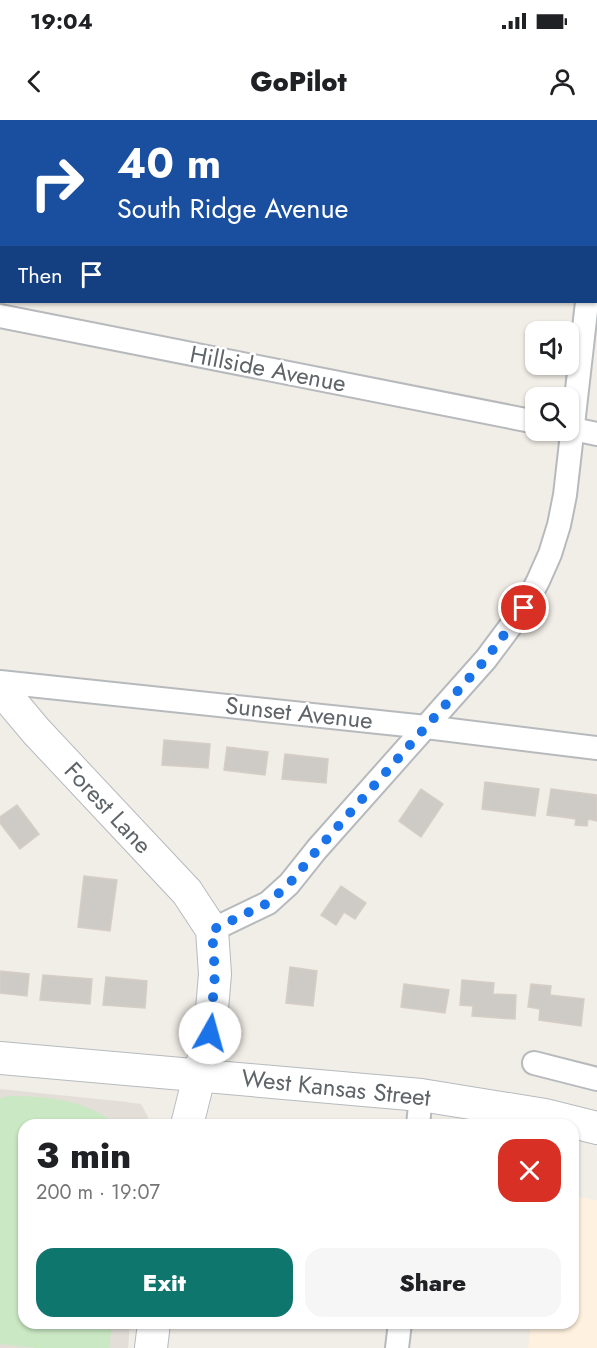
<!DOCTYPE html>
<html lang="en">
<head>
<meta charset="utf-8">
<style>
	:root { --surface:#fff; --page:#f6f6f6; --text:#202124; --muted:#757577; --accent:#0f766e }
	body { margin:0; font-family:Jost,sans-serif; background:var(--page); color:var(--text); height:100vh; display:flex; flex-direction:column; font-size:22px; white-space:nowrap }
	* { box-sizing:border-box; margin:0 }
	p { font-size:20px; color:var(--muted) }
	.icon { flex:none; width:33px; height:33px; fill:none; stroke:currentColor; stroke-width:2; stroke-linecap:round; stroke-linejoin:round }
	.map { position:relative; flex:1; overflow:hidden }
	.sheet { position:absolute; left:18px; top:999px; width:561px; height:210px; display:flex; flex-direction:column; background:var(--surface); border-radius:18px; box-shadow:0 2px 4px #0004 }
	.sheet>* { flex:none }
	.guide { position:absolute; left:0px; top:0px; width:597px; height:183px; box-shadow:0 2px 4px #0004; background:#1a4fa0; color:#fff; overflow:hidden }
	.buttons { position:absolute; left:525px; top:201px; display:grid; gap:12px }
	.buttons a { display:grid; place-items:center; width:54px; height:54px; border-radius:12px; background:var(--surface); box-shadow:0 2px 4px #0004; font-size:30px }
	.pin { position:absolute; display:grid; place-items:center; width:51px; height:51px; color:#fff; margin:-26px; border:3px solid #fff; border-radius:50%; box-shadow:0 2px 6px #0007 }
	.me { position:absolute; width:66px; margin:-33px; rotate:7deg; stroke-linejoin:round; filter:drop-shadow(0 0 4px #0008) }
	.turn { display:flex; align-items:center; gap:21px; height:126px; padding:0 18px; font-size:27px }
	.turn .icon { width:78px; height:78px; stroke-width:2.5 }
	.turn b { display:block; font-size:42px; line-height:51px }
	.then { display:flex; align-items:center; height:57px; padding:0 18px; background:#0003; gap:12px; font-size:22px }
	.round { display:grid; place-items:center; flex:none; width:63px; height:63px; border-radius:18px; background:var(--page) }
	.summary { display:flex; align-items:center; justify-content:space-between; height:102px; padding:0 18px }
	h1 { font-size:36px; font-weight:800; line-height:45px }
	.primary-button { display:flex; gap:12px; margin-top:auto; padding:12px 18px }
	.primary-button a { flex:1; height:69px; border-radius:18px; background:var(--accent); color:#fff; font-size:24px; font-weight:800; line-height:69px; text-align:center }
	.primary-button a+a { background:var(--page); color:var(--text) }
	.status { display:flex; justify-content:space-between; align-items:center; height:42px; padding:0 30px; background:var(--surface); direction:ltr }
	.status svg { height:16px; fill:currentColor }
	header { display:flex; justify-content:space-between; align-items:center; height:78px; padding:0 18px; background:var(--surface); font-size:27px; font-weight:800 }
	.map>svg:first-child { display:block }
	.commercial { fill:#fef1df }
	.education { fill:#e3ded8 }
	.green { fill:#cae8c4 }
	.building { fill:#cecac6; stroke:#d6cec5; stroke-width:1.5 }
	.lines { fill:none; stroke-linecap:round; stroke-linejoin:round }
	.street-casing { stroke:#b7babd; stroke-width:26 }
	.secondary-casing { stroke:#b5bbbe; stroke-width:34 }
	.street { stroke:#fff; stroke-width:22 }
	.secondary { stroke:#fff; stroke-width:32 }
	.route { stroke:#1a73e8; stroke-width:10; stroke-dasharray:0 18 }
	.labels { text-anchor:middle; stroke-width:5; stroke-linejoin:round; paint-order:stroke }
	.street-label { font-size:24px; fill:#5e6467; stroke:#fff }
</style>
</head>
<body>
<div class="status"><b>19:04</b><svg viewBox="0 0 49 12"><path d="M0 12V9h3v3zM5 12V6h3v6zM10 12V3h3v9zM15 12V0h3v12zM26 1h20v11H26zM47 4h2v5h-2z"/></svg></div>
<header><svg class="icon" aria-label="back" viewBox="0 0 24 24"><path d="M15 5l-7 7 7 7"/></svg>GoPilot<svg class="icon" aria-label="person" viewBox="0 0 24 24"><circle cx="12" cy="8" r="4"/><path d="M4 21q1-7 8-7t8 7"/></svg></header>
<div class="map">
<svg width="597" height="1228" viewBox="0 0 597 1228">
	<rect width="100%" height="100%" fill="#f1ede7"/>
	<polygon class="commercial" points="573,1076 597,1080 597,1228 528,1228 531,1203 573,1203"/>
	<polygon class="education" points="0,969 127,982 141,984 148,997 148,1005 24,1005 24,1203 130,1203 128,1228 0,1228"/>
	<path class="green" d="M8,976C45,976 87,979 116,1005H24V1203H112L109,1228H37L0,1224V978Z"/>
	<g class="building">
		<polygon points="164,620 210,624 208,648 162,645"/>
		<polygon points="227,627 268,632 265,655 224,650"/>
		<polygon points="285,634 328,639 326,663 282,659"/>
		<polygon points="485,662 539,669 535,696 482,689"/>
		<polygon points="421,669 443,684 421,717 399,701"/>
		<polygon points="551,669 597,675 597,701 588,699 587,706 575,705 576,699 547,695"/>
		<polygon points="17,685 39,714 20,729 0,703 0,697"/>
		<polygon points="84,756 117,760 110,811 78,807"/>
		<polygon points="341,766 366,783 355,799 344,792 336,805 321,795"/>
		<polygon points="290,847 317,851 313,886 286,883"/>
		<polygon points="0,851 29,854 27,876 0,873"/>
		<polygon points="43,855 92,859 90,884 40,880"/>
		<polygon points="106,857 147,861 145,888 103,885"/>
		<polygon points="462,860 494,863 493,874 516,875 515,899 472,896 473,886 460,885"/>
		<polygon points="404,864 449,870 445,893 401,887"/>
		<polygon points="531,864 551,866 550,875 584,879 581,906 539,900 540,889 528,887"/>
	</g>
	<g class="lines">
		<defs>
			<g id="street">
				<polyline points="596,101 597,88"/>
				<polyline points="0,196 536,302"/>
				<polyline points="568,308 597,314"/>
				<polyline points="0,562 426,607 597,628"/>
				<polyline points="212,810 268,783 289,764 317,729 486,539 524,488 538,461 550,434 559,405 565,375 587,182"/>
				<polyline points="534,943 597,959"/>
				<polyline points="418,1005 421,975"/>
				<polyline points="397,1228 400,1203"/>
			</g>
			<g id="secondary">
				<polyline points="0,568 36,611 187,772 212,810 215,854 210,913 187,1005"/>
				<polyline points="0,938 421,975 545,995 597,1008"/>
				<polyline points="151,1228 154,1203"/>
			</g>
		</defs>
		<use href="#street" class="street-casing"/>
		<use href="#secondary" class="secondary-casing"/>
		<use href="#street" class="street"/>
		<use href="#secondary" class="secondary"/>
	</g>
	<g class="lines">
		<polyline class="route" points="210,913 215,854 212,810 268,783 289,764 318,729 486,539 524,488"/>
	</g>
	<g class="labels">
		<g class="street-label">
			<text transform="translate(268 249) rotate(11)" y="8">Hillside Avenue</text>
			<text transform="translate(299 593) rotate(6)" y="8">Sunset Avenue</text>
			<text transform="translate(108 688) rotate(47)" y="8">Forest Lane</text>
			<text transform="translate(336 968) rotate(6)" y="8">West Kansas Street</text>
		</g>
	</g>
</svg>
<div class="buttons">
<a><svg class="icon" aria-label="sound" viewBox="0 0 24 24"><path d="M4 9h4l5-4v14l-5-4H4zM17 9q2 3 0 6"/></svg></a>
<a><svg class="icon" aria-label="search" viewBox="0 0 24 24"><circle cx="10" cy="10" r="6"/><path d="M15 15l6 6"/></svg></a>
</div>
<div class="pin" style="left:524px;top:488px;background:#d93025"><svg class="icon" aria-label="arrive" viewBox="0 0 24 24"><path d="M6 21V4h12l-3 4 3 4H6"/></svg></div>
<svg class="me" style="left:210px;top:913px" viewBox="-20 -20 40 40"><circle r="19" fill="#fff"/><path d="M0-13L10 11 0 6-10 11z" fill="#1a73e8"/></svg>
<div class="guide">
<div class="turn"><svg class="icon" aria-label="right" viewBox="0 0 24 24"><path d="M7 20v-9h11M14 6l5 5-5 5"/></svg><div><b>40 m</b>South Ridge Avenue</div></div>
<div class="then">Then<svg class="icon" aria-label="arrive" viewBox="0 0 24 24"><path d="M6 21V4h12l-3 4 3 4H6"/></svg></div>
</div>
<section class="sheet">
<div class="summary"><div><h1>3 min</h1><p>200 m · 19:07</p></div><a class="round" style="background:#d93025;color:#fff"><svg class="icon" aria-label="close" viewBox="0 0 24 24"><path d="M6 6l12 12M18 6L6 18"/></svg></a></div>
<div class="primary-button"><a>Exit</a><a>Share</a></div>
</section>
</div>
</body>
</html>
